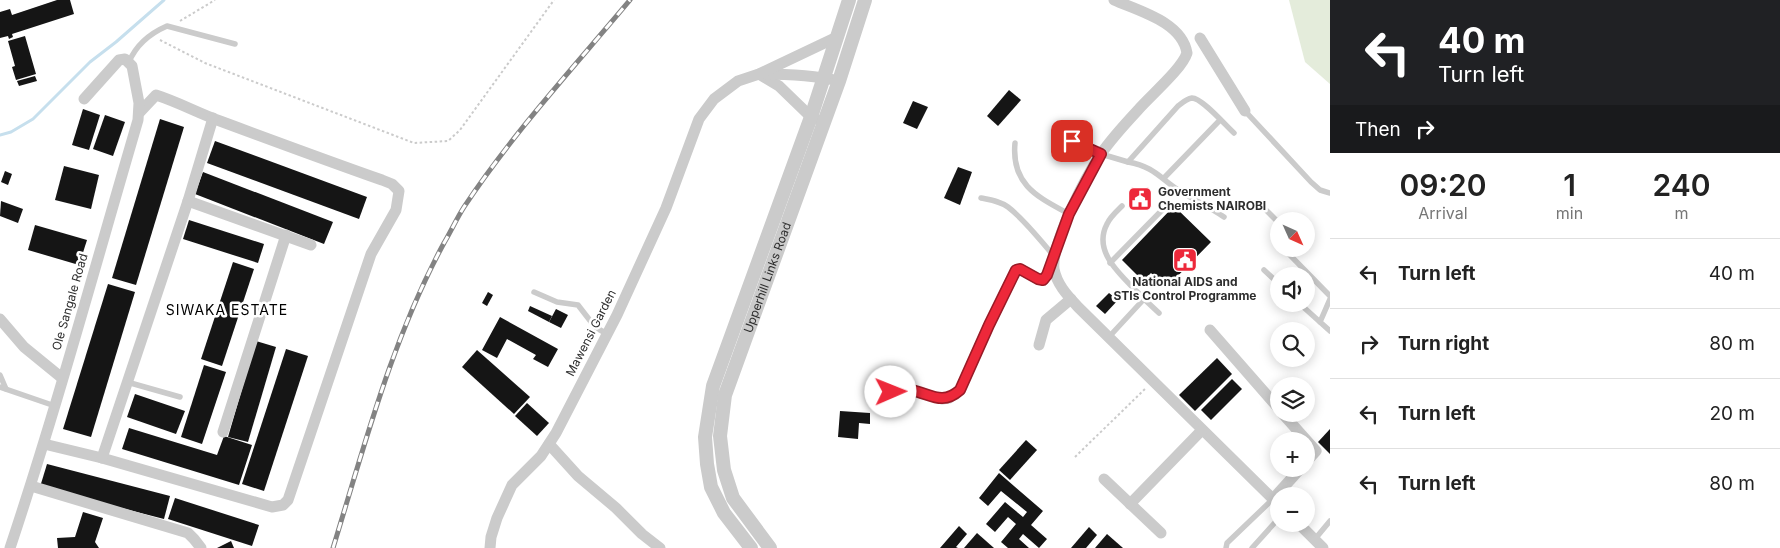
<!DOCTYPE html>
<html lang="en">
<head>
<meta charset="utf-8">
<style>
	:root { --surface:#fff; --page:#f2f2f2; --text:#222; --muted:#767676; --line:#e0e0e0 }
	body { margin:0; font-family:Inter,sans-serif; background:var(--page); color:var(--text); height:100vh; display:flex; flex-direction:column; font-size:19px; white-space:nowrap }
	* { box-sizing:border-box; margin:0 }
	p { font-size:16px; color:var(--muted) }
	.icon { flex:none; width:28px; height:28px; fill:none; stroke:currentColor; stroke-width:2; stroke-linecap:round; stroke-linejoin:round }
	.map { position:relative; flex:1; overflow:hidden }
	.panel { display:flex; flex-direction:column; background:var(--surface); width:450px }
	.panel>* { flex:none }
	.hud { background:#202124; color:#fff; overflow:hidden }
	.needle { width:32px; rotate:135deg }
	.controls { position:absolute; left:1270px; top:212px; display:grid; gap:10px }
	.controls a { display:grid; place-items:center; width:45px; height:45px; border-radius:50%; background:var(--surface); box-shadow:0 2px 12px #0003; font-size:25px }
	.pin { position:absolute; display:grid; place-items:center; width:42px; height:42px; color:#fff; margin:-21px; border-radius:10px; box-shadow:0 2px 8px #0006 }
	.me { position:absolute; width:55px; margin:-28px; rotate:89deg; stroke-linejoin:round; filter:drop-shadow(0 0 4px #0008) }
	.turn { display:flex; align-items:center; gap:18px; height:105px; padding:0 25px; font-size:22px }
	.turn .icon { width:65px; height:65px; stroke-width:2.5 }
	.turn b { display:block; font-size:35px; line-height:42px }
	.then { display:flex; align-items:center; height:48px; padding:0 25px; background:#0003; gap:10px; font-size:19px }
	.eta { display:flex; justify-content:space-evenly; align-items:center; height:85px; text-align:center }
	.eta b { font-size:30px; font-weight:600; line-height:35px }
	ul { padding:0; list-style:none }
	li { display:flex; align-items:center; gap:15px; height:70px; padding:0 25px; border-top:1px solid var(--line) }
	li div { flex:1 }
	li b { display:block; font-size:19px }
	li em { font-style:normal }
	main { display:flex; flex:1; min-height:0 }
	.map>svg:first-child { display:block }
	.green { fill:#e4ecdb }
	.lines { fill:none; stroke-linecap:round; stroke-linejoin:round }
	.stream { stroke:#c6dfed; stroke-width:3 }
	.building { fill:#151515 }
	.path { stroke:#cbcbcb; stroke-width:2; stroke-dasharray:2.5 2.5; stroke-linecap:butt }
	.service { stroke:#cbcbcb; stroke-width:5.5 }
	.minor { stroke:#cbcbcb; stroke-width:11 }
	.tertiary { stroke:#cbcbcb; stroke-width:14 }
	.rail-casing { stroke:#838383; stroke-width:5 }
	.rail { stroke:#fff; stroke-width:3; stroke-dasharray:9; stroke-linecap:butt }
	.route-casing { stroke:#9a1a26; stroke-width:12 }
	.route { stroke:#ed283a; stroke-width:9 }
	.labels { text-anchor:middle; stroke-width:5; stroke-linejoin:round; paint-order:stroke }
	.poi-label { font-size:12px; font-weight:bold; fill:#2e2e2e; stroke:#fff; text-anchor:start }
	.street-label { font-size:12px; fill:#2e2e2e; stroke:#fff }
	.neighbourhood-label { font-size:14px; letter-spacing:1px; fill:#000; stroke:#fff }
</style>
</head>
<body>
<main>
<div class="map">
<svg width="1330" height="548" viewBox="0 0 1330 548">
	<rect width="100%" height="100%" fill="#fff"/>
	<polygon class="green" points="1289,0 1330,0 1330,84 1305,62"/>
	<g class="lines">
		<polyline class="stream" points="0,135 11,132 33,119 90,62 116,42 164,0"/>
	</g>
	<g class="building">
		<polygon points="57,0 70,0 74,14 12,34 13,37 9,39 8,36 0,38 0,12 10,9 12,15"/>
		<polygon points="25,36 36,74 16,80 12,67 15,66 8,41"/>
		<polygon points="35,76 37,81 19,86 17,81"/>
		<polygon points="1009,90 1021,100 998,126 987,116"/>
		<polygon points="913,101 928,107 917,129 903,123"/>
		<polygon points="83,109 100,115 89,150 72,145"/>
		<polygon points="105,115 125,122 113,156 93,149"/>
		<polygon points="160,119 184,127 136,285 112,278"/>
		<polygon points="215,141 367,197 359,219 207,163"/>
		<polygon points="64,166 99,175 91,209 55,200"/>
		<polygon points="958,167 972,172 960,205 944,198"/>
		<polygon points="5,171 12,174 8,185 1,182"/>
		<polygon points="203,172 333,222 324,244 195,194"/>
		<polygon points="1,201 23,209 18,223 0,216"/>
		<polygon points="1174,206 1211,242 1166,288 1151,273 1143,281 1122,260"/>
		<polygon points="189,220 264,244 258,263 183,239"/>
		<polygon points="35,225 87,240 79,265 28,250"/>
		<polygon points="233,262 254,269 222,366 201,359"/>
		<polygon points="108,284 135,292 91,437 63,429"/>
		<polygon points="488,292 493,295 487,306 482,303"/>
		<polygon points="1109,293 1118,300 1105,314 1096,306"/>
		<polygon points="530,306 552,316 549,322 528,311"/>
		<polygon points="556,309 568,315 561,328 549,322"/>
		<polygon points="500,317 558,349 548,367 533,359 536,355 507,339 497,358 482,350"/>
		<polygon points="256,341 276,347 248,442 228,437"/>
		<polygon points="286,349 308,356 264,491 242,484"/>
		<polygon points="477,350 530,397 514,414 462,367"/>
		<polygon points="1217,358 1232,374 1195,411 1179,395"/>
		<polygon points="204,365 226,372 202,444 181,437"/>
		<polygon points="1232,379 1242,389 1211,420 1201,410"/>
		<polygon points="135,394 185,411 176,434 127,417"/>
		<polygon points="527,403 549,423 537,436 515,416"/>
		<polygon points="840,411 870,413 870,424 859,423 858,439 838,437"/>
		<polygon points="129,428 217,455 224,436 252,445 239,485 122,449"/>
		<polygon points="1330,429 1330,454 1318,442"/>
		<polygon points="1026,440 1037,450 1010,480 999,470"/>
		<polygon points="47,464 170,496 164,519 40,487"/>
		<polygon points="999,473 1043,511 1031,525 1047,539 1039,548 1023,534 1019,539 1029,548 1008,548 1001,542 1016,524 1008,517 995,532 986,524 1005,502 1023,517 1027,512 1001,491 988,506 979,498"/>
		<polygon points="175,498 259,525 252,546 168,519"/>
		<polygon points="83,512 103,518 95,542 99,548 58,548 57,538 75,537"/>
		<polygon points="959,526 967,534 956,547 958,548 940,548"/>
		<polygon points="1089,527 1097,535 1086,548 1071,548"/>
		<polygon points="977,533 994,548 964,548"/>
		<polygon points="1107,534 1123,548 1095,548"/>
		<polygon points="231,541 234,548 217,548"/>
	</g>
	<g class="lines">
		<g class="path">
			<polyline points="180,21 215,0"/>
			<polyline points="160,40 205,63 414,143 448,141 460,130 554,0"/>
			<polyline points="1075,457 1146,388"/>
		</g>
		<g class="service">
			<path d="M129,62C136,45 151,33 167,26L235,44"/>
			<polyline points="1245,111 1311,182 1320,190 1330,193"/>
			<path d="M1058,134L1101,154L1128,162L1178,106C1182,103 1186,99 1192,98C1202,98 1226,126 1234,133"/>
			<path d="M1015,143C1011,185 1038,197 1069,214"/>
			<path d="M1128,162C1156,167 1161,180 1183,193C1196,201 1211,208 1224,217"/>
			<polyline points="1164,178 1220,120"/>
			<path d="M981,198C991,200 1000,201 1008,207C1025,220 1039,239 1054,256"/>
			<path d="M1122,206C1117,211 1110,217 1107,224C1091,254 1126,279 1144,299"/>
			<polyline points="1267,211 1279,223"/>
			<polyline points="1286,249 1286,251 1330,296"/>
			<polyline points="1110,263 1168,204"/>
			<polyline points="1264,270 1279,284"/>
			<polyline points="534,292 557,302 578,305 595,327 607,334"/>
			<polyline points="1330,299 1320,322 1330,331"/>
			<polyline points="1300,304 1320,322"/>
			<polyline points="1108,338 1144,299 1159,313"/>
			<polyline points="0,375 6,389"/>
			<polyline points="127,382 180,397"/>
			<polyline points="0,387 55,406"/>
			<polyline points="1315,539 1330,521"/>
			<polyline points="1226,548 1227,543 1273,499"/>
			<polyline points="1252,548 1279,518"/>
		</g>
		<g class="minor">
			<path d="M1114,0C1139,11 1182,22 1187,53C1182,69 1150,96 1138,110C1125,124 1111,139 1101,154C1086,176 1051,243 1054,269C1057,285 1068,296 1078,307L1279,505"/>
			<polyline points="1200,38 1245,111"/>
			<polyline points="759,74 779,86 811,117 816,119"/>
			<path d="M761,74C787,74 813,75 839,81"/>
			<polyline points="188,201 311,245"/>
			<polyline points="0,319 24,347 62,378"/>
			<polyline points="1210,330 1279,409"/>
			<polyline points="1039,345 1046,320 1071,299"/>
			<polyline points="891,392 910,390 942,399 949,398 960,390 989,325 1016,270 1020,269 1038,279 1043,280 1047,275 1053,260"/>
			<polyline points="1283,414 1316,451 1306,462"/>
			<polyline points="223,432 286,235"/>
			<path d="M44,444L102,458L272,507L283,505L288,500L371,254L396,210L399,191L392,184L382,180C328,161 274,141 220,121C198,113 178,102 156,95L140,112"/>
			<polyline points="549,444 578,476 616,508 642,534 660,548"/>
			<polyline points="102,458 188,201 213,118"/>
			<polyline points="1104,479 1161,533"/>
			<polyline points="31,486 188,533 194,539 201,548"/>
			<polyline points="1273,499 1300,469"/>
			<polyline points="1130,504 1202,430"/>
			<polyline points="1299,524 1323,548"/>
			<path d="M10,548C57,407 96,263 138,120L139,103L132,66L125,59L119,60L84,99"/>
			<polyline points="490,548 491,537 497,518 512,485 541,456 556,433 617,315 666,208 699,119 714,99 738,81 759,74 837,37"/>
		</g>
		<g class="tertiary">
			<polyline points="751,548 724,513 711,487 707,464 705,437 713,386 811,117 849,0"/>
			<path id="s1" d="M770,548L733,498L724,470L720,436L725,395L839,81L865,0"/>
		</g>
		<defs>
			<path id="rail" d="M333,548C365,444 392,339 444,243C451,231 457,218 464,207C513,133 574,67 630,0"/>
		</defs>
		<use href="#rail" class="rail-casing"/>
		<use href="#rail" class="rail"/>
	</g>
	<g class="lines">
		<defs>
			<path id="route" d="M891,392C897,391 904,389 911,390C931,394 942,406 960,390L989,325L1016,270L1020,269L1038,279L1043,280L1047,275L1069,214L1101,154L1072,141"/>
		</defs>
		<use href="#route" class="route-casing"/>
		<use href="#route" class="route"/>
	</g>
	<defs>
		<symbol id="civic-square" viewBox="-11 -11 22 22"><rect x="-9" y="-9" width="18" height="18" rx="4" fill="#ed283a" stroke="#fff"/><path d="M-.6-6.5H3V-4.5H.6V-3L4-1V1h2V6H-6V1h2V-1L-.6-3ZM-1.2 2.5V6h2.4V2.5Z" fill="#fff"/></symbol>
	</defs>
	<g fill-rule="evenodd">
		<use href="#civic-square" x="1126" y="185" width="28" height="28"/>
		<use href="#civic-square" x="1171" y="246" width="28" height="28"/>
	</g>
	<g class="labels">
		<g class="poi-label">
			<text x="1158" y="196">Government<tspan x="1158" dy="14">Chemists NAIROBI</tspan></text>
			<text x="1185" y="286" text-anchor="middle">National AIDS and<tspan x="1185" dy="14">STIs Control Programme</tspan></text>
		</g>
		<g class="street-label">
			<text dy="4" stroke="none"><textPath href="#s1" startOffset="292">Upperhill Links Road</textPath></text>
			<text transform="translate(70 302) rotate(-74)" y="4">Ole Sangale Road</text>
			<text transform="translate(591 333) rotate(-63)" y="4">Mawensi Garden</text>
		</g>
		<g class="neighbourhood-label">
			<text x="227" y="315">SIWAKA ESTATE</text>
		</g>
	</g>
</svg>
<div class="controls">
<a><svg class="needle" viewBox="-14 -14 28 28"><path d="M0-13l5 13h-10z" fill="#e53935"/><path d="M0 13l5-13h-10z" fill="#767676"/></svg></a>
<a><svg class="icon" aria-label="sound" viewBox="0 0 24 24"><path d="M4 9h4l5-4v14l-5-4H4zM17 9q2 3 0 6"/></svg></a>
<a><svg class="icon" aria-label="search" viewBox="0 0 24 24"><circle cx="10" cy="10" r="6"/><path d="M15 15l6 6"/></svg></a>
<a><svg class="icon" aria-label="layers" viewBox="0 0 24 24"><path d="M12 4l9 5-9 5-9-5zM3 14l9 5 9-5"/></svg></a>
<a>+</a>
<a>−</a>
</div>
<div class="pin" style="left:1072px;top:141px;background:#d93025"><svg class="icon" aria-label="arrive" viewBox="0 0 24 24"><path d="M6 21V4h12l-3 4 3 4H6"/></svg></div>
<svg class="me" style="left:891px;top:392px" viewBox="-20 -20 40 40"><circle r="19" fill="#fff"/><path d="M0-13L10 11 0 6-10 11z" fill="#ed283a"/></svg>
</div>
<section class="panel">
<div class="hud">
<div class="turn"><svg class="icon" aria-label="left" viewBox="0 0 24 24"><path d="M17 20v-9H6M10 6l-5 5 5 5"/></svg><div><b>40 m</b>Turn left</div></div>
<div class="then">Then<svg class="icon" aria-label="right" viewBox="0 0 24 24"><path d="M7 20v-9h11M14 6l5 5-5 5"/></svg></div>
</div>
<div class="eta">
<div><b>09:20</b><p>Arrival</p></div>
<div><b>1</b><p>min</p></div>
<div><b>240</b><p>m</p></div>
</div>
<ul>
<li><svg class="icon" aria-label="left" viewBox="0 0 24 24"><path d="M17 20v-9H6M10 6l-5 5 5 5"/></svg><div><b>Turn left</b></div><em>40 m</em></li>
<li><svg class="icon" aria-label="right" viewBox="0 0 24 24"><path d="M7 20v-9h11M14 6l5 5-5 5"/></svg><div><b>Turn right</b></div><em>80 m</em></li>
<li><svg class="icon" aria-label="left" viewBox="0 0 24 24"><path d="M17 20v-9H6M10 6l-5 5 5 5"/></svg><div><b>Turn left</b></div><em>20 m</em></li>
<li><svg class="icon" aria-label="left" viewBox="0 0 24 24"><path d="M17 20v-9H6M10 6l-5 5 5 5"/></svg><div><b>Turn left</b></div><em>80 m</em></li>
</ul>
</section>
</main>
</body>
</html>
